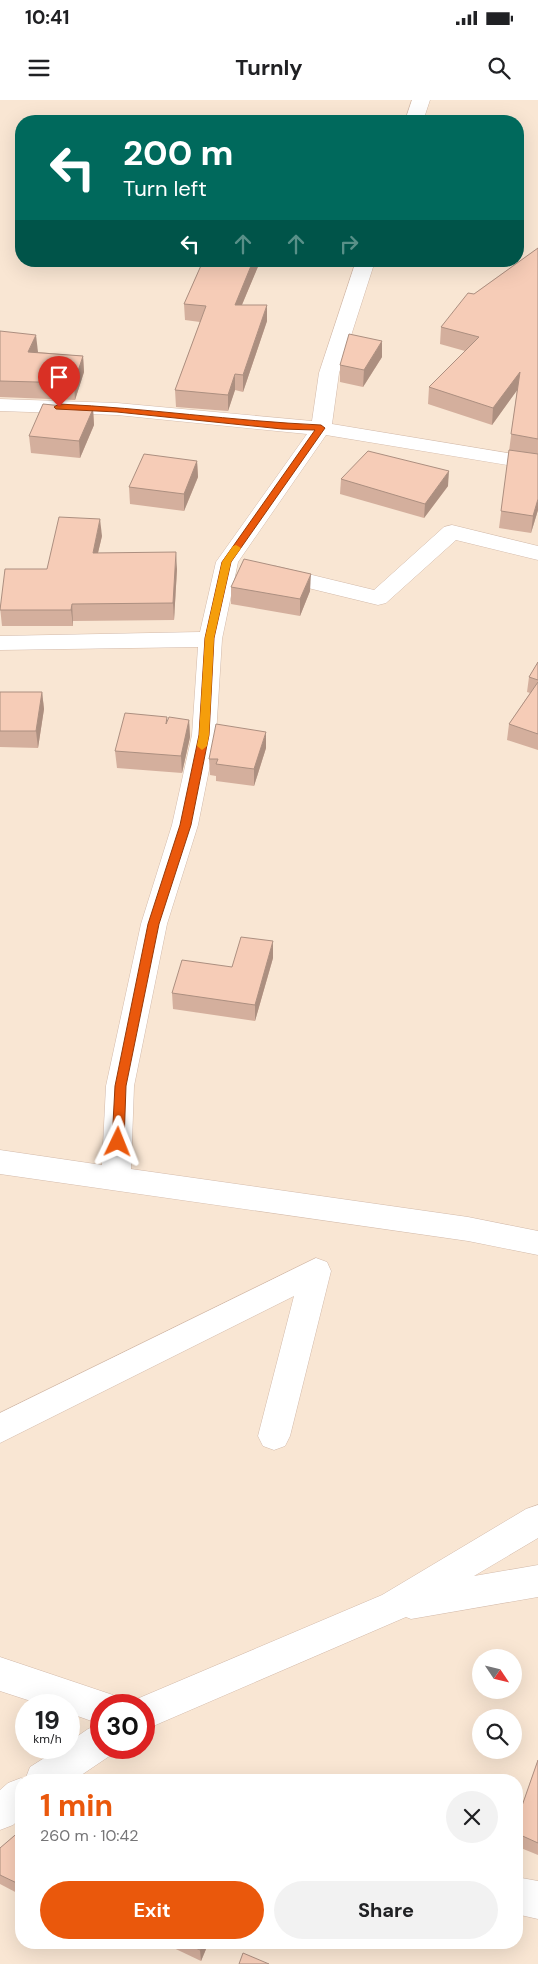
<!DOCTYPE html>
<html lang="en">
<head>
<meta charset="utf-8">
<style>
	:root { --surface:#fff; --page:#f2f2f2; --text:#202124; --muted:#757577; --accent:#ea580c }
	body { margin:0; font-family:"DM Sans",sans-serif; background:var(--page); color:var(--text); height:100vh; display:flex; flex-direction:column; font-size:19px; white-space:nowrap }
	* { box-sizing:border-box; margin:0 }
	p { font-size:16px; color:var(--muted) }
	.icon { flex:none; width:28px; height:28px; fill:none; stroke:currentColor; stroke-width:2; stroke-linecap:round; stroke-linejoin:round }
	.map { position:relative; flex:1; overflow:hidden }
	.sheet { position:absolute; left:15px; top:1674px; width:508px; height:175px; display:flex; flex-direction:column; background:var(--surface); border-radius:20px; box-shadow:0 5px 20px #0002 }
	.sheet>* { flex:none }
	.hud { position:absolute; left:15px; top:15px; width:509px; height:152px; border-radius:20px; box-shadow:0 5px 20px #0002; background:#00695c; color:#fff; overflow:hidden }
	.needle { width:32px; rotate:125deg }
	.controls { position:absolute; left:472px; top:1549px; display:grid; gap:10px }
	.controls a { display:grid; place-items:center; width:50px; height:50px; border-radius:50%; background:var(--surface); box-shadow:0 5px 20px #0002; font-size:25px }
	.speed { position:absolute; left:15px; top:1594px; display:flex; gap:10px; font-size:25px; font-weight:700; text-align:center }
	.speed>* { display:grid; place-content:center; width:65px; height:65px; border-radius:50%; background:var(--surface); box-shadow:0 5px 20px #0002; line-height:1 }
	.speed small { font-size:12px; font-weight:400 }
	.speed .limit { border:8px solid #d22; background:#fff; color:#111 }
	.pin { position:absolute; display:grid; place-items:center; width:42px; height:42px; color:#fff; margin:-51px -21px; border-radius:50% 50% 50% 0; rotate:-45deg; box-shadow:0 0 5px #0007 }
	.pin .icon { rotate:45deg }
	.me { position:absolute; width:55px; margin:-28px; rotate:2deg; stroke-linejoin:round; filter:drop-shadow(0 0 4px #0008) }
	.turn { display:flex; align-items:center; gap:18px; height:105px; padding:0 25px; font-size:22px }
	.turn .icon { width:65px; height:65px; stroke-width:2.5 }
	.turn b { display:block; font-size:35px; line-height:42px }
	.lanes { display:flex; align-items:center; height:48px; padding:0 25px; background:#0003; justify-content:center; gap:25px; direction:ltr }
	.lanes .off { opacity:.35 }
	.round { display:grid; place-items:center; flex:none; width:52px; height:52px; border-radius:26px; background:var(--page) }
	.headline { display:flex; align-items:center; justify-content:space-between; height:85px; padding:0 25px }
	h1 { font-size:30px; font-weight:700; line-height:38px; color:var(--accent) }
	.cta { display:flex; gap:10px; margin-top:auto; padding:10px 25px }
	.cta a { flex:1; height:58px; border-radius:30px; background:var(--accent); color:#fff; font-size:20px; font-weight:700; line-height:58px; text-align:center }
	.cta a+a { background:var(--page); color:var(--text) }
	.status { display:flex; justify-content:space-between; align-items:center; height:35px; padding:0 25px; background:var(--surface); direction:ltr }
	.status svg { height:14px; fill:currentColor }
	header { display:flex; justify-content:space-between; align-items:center; height:65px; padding:0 25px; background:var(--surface); font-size:22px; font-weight:700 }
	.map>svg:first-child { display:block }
	.residential { fill:#f9e6d3; fill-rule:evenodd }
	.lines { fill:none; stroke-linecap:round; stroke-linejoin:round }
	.minor-casing { stroke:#d3baaa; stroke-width:1 }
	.minor { fill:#fff; fill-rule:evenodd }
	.wall { fill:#d4af9d }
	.shaded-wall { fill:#ac8f80 }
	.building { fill:#f6ccb7; stroke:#ac8f80 }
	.route { fill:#ea580c; stroke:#983908 }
	.slow { fill:#f59e0b }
</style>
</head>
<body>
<div class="status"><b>10:41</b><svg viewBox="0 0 49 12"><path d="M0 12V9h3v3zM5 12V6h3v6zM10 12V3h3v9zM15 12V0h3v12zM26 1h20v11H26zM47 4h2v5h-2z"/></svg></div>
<header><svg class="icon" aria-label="menu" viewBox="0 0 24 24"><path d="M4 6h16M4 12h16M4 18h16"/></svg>Turnly<svg class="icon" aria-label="search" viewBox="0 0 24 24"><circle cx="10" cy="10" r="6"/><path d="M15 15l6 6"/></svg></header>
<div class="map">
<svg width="538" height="1864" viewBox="0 0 538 1864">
	<rect width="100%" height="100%" fill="#fef2e3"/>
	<path class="residential" d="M0,0H538V1864H0ZM21,21H518V161H21ZM481,1558H514V1590H481ZM26,1605H69V1648H26ZM101,1605H144V1648H101ZM481,1618H514V1650H481ZM21,1680H516V1842H21Z"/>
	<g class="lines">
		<defs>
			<g id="minor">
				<polygon points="412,0 430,0 423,21 405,21"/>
				<polygon points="356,161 375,161 339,273 332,324 538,358 538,370 326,335 238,462 222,539 216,635 198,725 167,824 134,986 131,1069 468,1117 538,1131 538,1155 468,1141 0,1074 0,1050 102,1065 106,986 141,824 172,725 192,635 198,547 0,550 0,536 200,532 216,462 307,334 117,315 0,311 0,299 117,303 312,321 319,273"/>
				<polygon points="452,425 538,446 538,460 456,440 386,503 378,505 267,478 264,473 267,468 275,466 374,490 444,427"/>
				<polygon points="316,1158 327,1162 331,1171 290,1336 285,1346 274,1350 263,1346 258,1336 294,1196 0,1343 0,1313"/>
				<polygon points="538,1405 538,1438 474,1476 538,1465 538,1497 411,1519 406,1517 144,1630 144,1605 130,1605 132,1601 382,1495 526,1409"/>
				<polygon points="0,1557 113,1595 118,1605 101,1605 101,1648 116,1648 114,1653 74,1680 21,1680 21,1718 13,1725 0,1730 0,1690 8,1683 21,1678 25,1680 30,1667 60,1648 69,1648 69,1642 88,1629 100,1624 69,1613 69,1605 43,1605 0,1591"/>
				<polygon points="516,1777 538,1781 538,1819 516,1814"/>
			</g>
		</defs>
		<use href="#minor" class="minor-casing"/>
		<use href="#minor" class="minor"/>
	</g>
	<g class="wall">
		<polygon points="538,148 538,410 531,433 499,428 517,290 492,325 428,304 429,287 465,251 440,244 441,227 474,194"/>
		<polygon points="203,161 260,161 242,205 267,221 243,292 235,290 228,311 176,307 175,290 200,222 185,220 184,204"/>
		<polygon points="0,231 38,252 83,256 84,272 75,300 0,297"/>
		<polygon points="382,257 363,287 340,282 340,265"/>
		<polygon points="93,309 94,325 80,358 31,353 29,336"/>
		<polygon points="197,361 198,377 184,411 130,404 129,387"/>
		<polygon points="341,379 448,386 424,418 340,394"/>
		<polygon points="102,436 98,453 177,469 174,520 73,521 73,526 2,526 0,507 47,469"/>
		<polygon points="231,487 310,491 300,516 231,504"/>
		<polygon points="538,562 538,650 507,640 509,624 530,593 527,592 529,577"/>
		<polygon points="0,592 42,592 44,609 38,648 0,647"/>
		<polygon points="167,617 167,623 189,620 190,637 182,673 117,668 115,651"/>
		<polygon points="266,648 254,686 216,681 216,676 210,675 209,659"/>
		<polygon points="273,858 255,921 173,909 172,893 232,867"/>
		<polygon points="538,1660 538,1755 516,1746 516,1723"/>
		<polygon points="21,1730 21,1795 0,1784 0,1748"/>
		<polygon points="161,1842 209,1842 201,1861"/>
	</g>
	<g class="shaded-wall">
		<polygon points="253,161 260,161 260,162 235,221 235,205"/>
		<polygon points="267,205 267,221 243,292 243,275"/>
		<polygon points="36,235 38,252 30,268 28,252"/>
		<polygon points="382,241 382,257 363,287 364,270"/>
		<polygon points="83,256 84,272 75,300 74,283"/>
		<polygon points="520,272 518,289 492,325 493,308"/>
		<polygon points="235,274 235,290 228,311 228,295"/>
		<polygon points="93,309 94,325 80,358 79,341"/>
		<polygon points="197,361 198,377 184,411 184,394"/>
		<polygon points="449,371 448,386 424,418 425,404"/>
		<polygon points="538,399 538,410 531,433 533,416"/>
		<polygon points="100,419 102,436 94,469 93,453"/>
		<polygon points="176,452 177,469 174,520 173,503"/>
		<polygon points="311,474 310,491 300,516 300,499"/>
		<polygon points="72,504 73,521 73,526 71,510"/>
		<polygon points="42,592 44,609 38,648 36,631"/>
		<polygon points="189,620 190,637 182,673 181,656"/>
		<polygon points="266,632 266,648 254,686 254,669"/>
		<polygon points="273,841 273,858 255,921 255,905"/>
		<polygon points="203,1842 209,1842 201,1861 200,1850"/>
	</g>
	<g class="building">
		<polygon points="538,148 538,339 511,334 520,272 493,308 429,287 479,237 441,227 468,193 474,194"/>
		<polygon points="203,161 253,161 235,205 267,205 243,275 235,274 228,295 175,290 206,206 184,204"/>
		<polygon points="0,231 36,235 28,252 83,256 74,283 0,281"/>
		<polygon points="349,234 382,241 364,270 340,265"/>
		<polygon points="43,304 93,309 79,341 29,336"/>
		<polygon points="509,350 538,354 538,399 533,416 501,411"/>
		<polygon points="368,351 449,371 425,404 341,379"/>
		<polygon points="144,354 197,361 184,394 129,387"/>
		<polygon points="59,417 100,419 93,453 176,452 173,503 72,504 71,510 0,510 5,469 47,469"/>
		<polygon points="244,459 311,474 300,499 231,487"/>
		<polygon points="538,562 538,580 529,577"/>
		<polygon points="538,582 538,634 509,624"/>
		<polygon points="0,592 42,592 36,631 0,631"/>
		<polygon points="125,613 167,617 166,624 169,617 189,620 181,656 115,651"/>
		<polygon points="216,624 266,632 254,669 216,664 218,659 209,659"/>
		<polygon points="241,837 273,841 255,905 172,893 182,860 232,867"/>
		<polygon points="538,1660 538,1743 516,1733 516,1723"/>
		<polygon points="21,1730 21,1785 0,1775 0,1748"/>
		<polygon points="183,1842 203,1842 200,1850"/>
		<polygon points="243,1853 269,1864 239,1864"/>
	</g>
	<path class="route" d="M59,304C146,308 233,321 321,325L325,328L231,462L214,538L209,635L191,725L159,824L126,986L124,1042L122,1045H114L112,1042L115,986L148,824L180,725L199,635L205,538L222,462L315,330L282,329L117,312L56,309L54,307Z"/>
	<polygon class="slow" points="236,445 241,448 231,462 214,538 209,635 207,646 202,650 197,646 199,635 205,538 222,462 233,446"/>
</svg>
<div class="controls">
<a><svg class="needle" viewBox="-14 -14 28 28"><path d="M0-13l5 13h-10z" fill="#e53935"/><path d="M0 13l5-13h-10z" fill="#757577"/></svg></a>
<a><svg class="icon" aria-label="search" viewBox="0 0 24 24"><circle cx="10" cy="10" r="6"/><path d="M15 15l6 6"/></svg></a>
</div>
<div class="speed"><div>19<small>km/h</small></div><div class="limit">30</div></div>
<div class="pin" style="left:59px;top:307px;background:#d93025"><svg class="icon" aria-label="arrive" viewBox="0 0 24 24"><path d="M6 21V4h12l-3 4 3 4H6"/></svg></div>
<svg class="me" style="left:118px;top:1042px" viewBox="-20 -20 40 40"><path d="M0-17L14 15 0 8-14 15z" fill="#ea580c" stroke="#fff" stroke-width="4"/></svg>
<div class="hud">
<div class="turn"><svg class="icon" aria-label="left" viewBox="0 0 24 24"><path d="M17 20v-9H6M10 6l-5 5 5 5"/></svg><div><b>200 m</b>Turn left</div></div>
<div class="lanes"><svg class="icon" aria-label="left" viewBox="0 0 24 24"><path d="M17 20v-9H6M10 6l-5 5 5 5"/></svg><svg class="icon off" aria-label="ahead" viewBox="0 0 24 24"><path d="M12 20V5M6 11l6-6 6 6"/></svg><svg class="icon off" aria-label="ahead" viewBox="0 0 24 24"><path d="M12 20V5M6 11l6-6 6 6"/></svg><svg class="icon off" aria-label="right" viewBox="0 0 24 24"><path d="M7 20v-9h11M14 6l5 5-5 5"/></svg></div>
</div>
<section class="sheet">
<div class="headline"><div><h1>1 min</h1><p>260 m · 10:42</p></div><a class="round"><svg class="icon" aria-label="close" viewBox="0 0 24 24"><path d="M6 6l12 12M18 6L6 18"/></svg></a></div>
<div class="cta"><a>Exit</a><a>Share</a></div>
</section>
</div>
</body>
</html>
